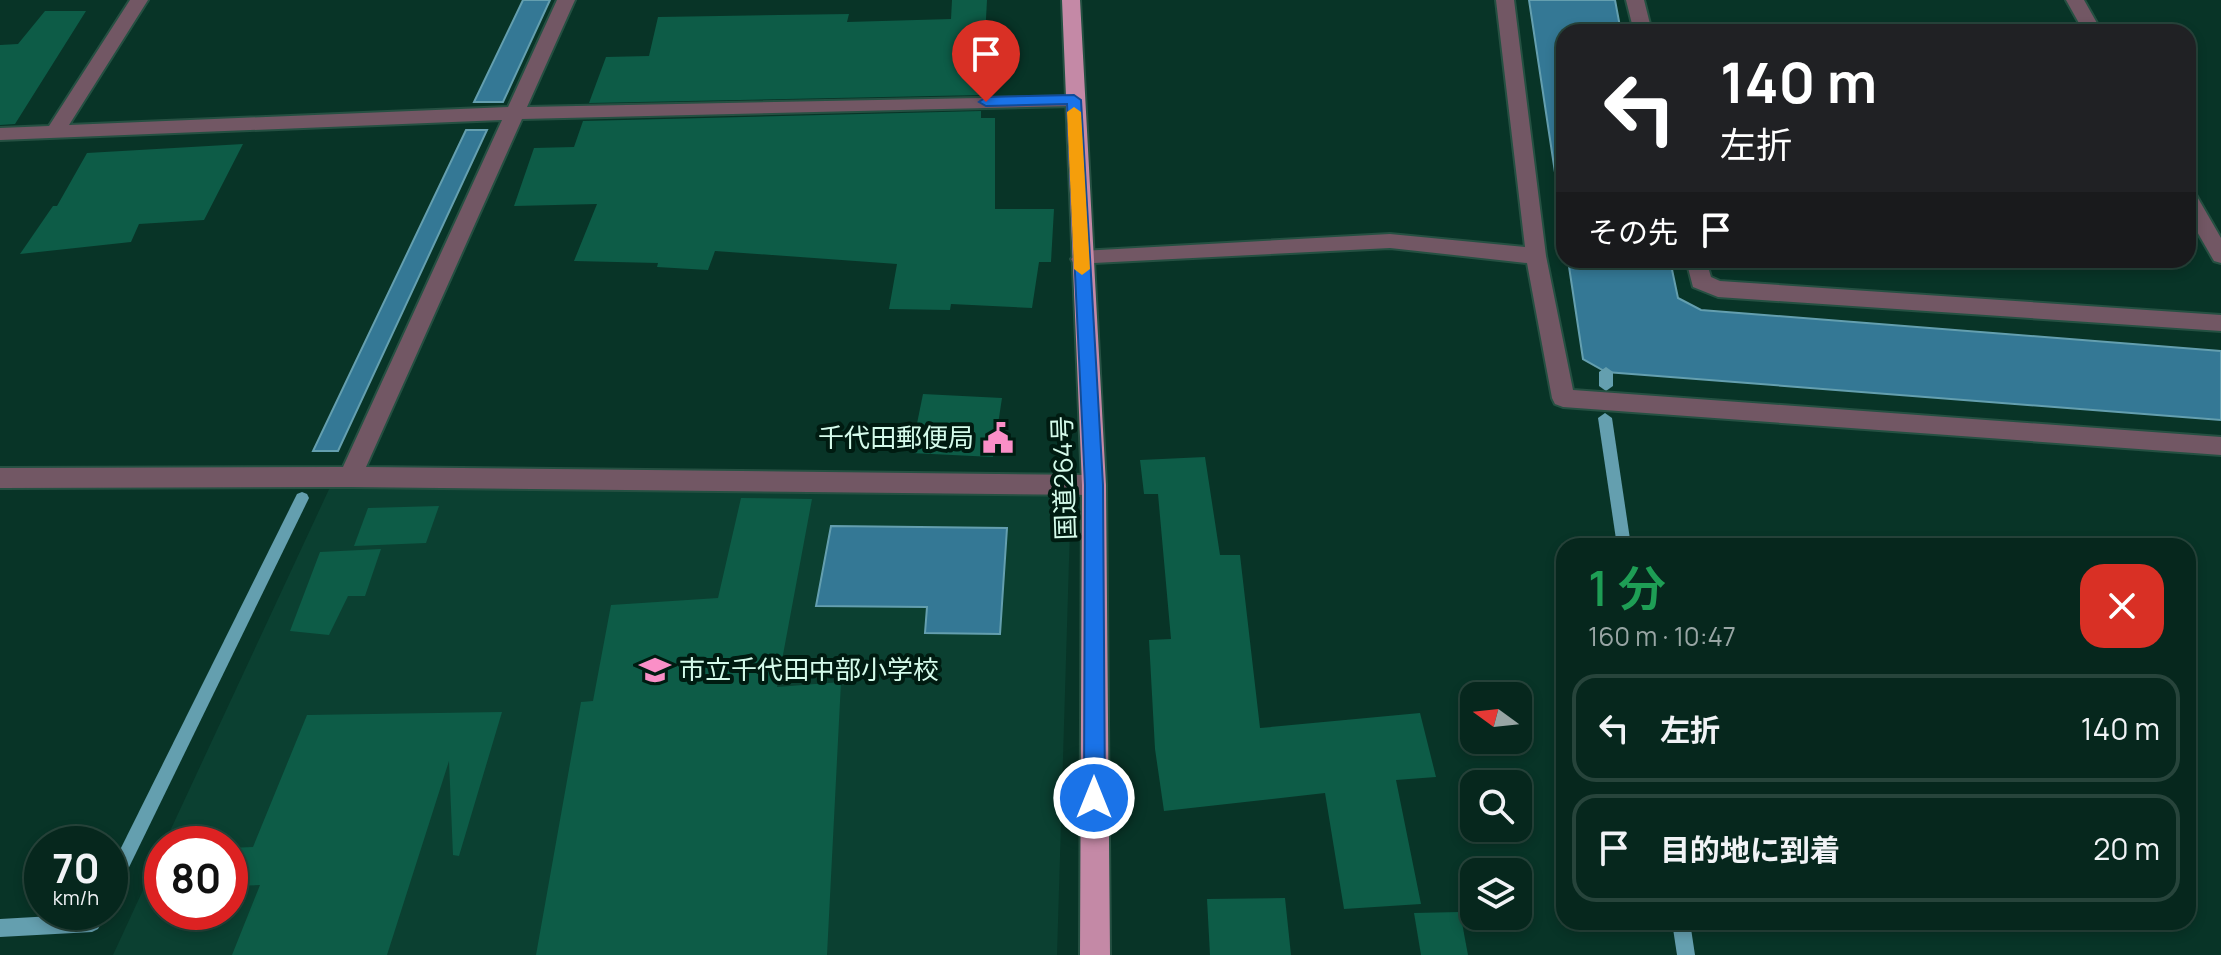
<!DOCTYPE html>
<html lang="ja">
<head>
<meta charset="utf-8">
<style>
	:root { --surface:#06271d; --page:#14332a; --text:#f1f3f6; --muted:#98a5a4; --line:#27443b }
	body { margin:0; font-family:Manrope,"Noto Sans JP",sans-serif; background:var(--page); color:var(--text); height:100vh; display:flex; flex-direction:column; font-size:30px; white-space:nowrap }
	* { box-sizing:border-box; margin:0 }
	p { font-size:26px; color:var(--muted) }
	.icon { flex:none; width:44px; height:44px; fill:none; stroke:currentColor; stroke-width:2; stroke-linecap:round; stroke-linejoin:round }
	.map { position:relative; flex:1; overflow:hidden }
	.details { position:absolute; left:1556px; top:538px; width:640px; height:392px; display:flex; flex-direction:column; background:var(--surface); border-radius:24px; box-shadow:0 4px 12px #0003,0 0 0 2px var(--line) }
	.details>* { flex:none }
	.guide { position:absolute; left:1556px; top:24px; width:640px; height:244px; border-radius:24px; box-shadow:0 4px 12px #0003,0 0 0 2px var(--line); background:#202124; color:#fff; overflow:hidden }
	.needle { width:52px; rotate:285deg }
	.fabs { position:absolute; left:1460px; top:682px; display:grid; gap:16px }
	.fabs a { display:grid; place-items:center; width:72px; height:72px; border-radius:16px; background:var(--surface); box-shadow:0 4px 12px #0003,0 0 0 2px var(--line); font-size:40px }
	.speed { position:absolute; left:24px; top:826px; display:flex; gap:16px; font-size:40px; font-weight:700; text-align:center }
	.speed>* { display:grid; place-content:center; width:104px; height:104px; border-radius:50%; background:var(--surface); box-shadow:0 4px 12px #0003,0 0 0 2px var(--line); line-height:1 }
	.speed small { font-size:20px; font-weight:400 }
	.speed .limit { border:12px solid #d22; background:#fff; color:#111 }
	.pin { position:absolute; display:grid; place-items:center; width:68px; height:68px; color:#fff; margin:-82px -34px; border-radius:50% 50% 50% 0; rotate:-45deg; box-shadow:0 0 8px #0007 }
	.pin .icon { rotate:45deg }
	.me { position:absolute; width:88px; margin:-44px; rotate:0deg; stroke-linejoin:round; filter:drop-shadow(0 0 6px #0008) }
	.turn { display:flex; align-items:center; gap:28px; height:168px; padding:0 32px; font-size:36px }
	.turn .icon { width:104px; height:104px; stroke-width:2.5 }
	.turn b { display:block; font-size:56px; line-height:68px }
	.then { display:flex; align-items:center; height:76px; padding:0 32px; background:#0003; gap:16px; font-size:30px }
	.round { display:grid; place-items:center; flex:none; width:84px; height:84px; border-radius:24px; background:var(--page) }
	.overview { display:flex; align-items:center; justify-content:space-between; height:136px; padding:0 32px }
	h1 { font-size:48px; font-weight:600; line-height:60px; color:#1e9e55 }
	ul { padding:0; list-style:none }
	li { display:flex; align-items:center; gap:24px; height:108px; margin:0 16px 12px; padding:0 16px; border:4px solid var(--line); border-radius:24px }
	li div { flex:1 }
	li b { display:block; font-size:30px }
	li em { font-style:normal }
	.map>svg:first-child { display:block }
	.built { fill:#0b4031 }
	.water { fill:#347895; stroke:#649faf; stroke-width:2 }
	.lines { fill:none; stroke-linecap:round; stroke-linejoin:round }
	.stream { fill:#649faf; fill-rule:evenodd }
	.building { fill:#0d5c47 }
	.minor-casing { stroke:#255042; stroke-width:4 }
	.tertiary-casing { stroke:#255042; stroke-width:4 }
	.trunk-casing { stroke:#255042; stroke-width:4 }
	.minor { fill:#725764; fill-rule:evenodd }
	.tertiary { fill:#725764; fill-rule:evenodd }
	.trunk { fill:#c489a6; fill-rule:evenodd }
	.route { fill:#1a73e8; stroke:#114b97; stroke-width:2 }
	.slow { fill:#f59e0b }
	.labels { text-anchor:middle; stroke-width:8; stroke-linejoin:round; paint-order:stroke }
	.poi-label { font-size:26px; fill:#d5fbeb; stroke:#001b11; text-anchor:end }
	.street-label { font-size:26px; fill:#d5fbeb; stroke:#001b11 }
</style>
</head>
<body>
<div class="map">
<svg width="2221" height="955" viewBox="0 0 2221 955">
	<rect width="100%" height="100%" fill="#083427"/>
	<polygon class="built" points="331,485 1071,495 1057,955 113,955 162,849 162,912 230,912 230,844 164,844"/>
	<g class="water">
		<polygon points="523,0 550,0 503,102 474,102"/>
		<polygon points="1529,0 1615,0 1621,32 1564,32 1564,232"/>
		<polygon points="466,130 487,130 338,451 313,451"/>
		<polygon points="1568,260 1670,260 1678,298 1701,310 2221,351 2221,420 1606,372 1583,359"/>
		<polygon points="831,526 1007,528 1000,634 925,633 927,607 816,606"/>
	</g>
	<g class="lines">
		<g class="stream">
			<polygon points="1606,367 1613,372 1613,386 1606,391 1599,386 1599,372"/>
			<polygon points="1605,413 1612,418 1631,546 1617,546 1598,418"/>
			<polygon points="302,492 307,494 309,498 116,894 110,897 110,870 297,494"/>
			<polygon points="88,912 107,912 98,929 92,932 0,937 0,919 87,914"/>
			<polygon points="1672,922 1690,922 1695,955 1677,955"/>
		</g>
	</g>
	<g class="building">
		<polygon points="952,0 987,0 982,95 589,103 606,57 649,56 658,17 849,14 847,22 951,19"/>
		<polygon points="45,11 86,11 15,124 0,125 0,45 18,44"/>
		<polygon points="981,111 981,118 995,118 995,209 1054,209 1051,262 1039,262 1032,308 951,304 950,310 889,309 897,264 715,251 708,270 657,267 658,263 574,261 597,204 514,206 534,148 574,147 583,121"/>
		<polygon points="243,144 204,220 139,224 131,242 20,254 53,206 57,206 87,153"/>
		<polygon points="923,394 1002,398 993,457 911,453"/>
		<polygon points="1205,457 1220,555 1240,555 1260,728 1420,713 1436,777 1396,780 1421,904 1344,909 1325,793 1164,811 1155,749 1149,640 1171,639 1158,494 1144,494 1140,460"/>
		<polygon points="741,498 812,499 777,687 841,682 827,955 536,955 581,702 593,701 611,605 718,598"/>
		<polygon points="439,506 426,543 354,546 368,508"/>
		<polygon points="381,549 365,596 348,596 329,635 290,631 320,552"/>
		<polygon points="502,712 459,856 453,855 449,761 387,955 232,955 260,885 230,886 230,848 253,847 307,715"/>
		<polygon points="1285,898 1291,955 1210,955 1207,899"/>
		<polygon points="1460,912 1468,955 1421,955 1414,913"/>
	</g>
	<g class="lines">
		<defs>
			<g id="minor">
				<polygon points="130,0 148,0 69,125 508,107 557,0 575,0 527,107 1081,96 1081,104 1074,106 522,119 366,467 1094,475 1103,478 1106,485 1103,492 1094,495 350,487 0,488 0,468 343,467 502,120 0,140 0,128 49,126"/>
				<polygon points="1496,0 1514,0 1546,256 1573,390 2221,437 2221,455 1563,407 1555,404 1552,398 1527,263 1390,248 1074,264 1071,259 1081,251 1390,234 1525,247"/>
				<polygon points="1626,0 1644,0 1652,32 1634,32"/>
				<polygon points="1686,260 1706,260 1711,277 1720,281 2221,315 2221,331 1718,297 1693,287"/>
			</g>
			<g id="tertiary">
				<polygon points="2066,0 2084,0 2102,32 2084,32"/>
				<polygon points="2188,191 2195,193 2221,238 2221,263 2214,261 2188,216"/>
			</g>
			<polygon id="trunk" points="1062,0 1080,0 1106,485 1110,955 1080,955 1082,485"/>
		</defs>
		<use href="#minor" class="minor-casing"/>
		<use href="#tertiary" class="tertiary-casing"/>
		<use href="#trunk" class="trunk-casing"/>
		<use href="#minor" class="minor"/>
		<use href="#tertiary" class="tertiary"/>
		<use href="#trunk" class="trunk"/>
	</g>
	<polygon class="route" points="1074,95 1081,100 1103,485 1105,798 1102,806 1094,809 1087,806 1084,798 1085,485 1067,104 986,106 979,102 986,97"/>
	<polygon class="slow" points="1074,107 1081,112 1090,269 1082,275 1074,269 1067,112"/>
	<defs>
		<symbol id="civic-bare" viewBox="-9 -9 18 18"><path d="M-.6-6.5H3V-4.5H.6V-3L4-1V1h2V6H-6V1h2V-1L-.6-3ZM-1.2 2.5V6h2.4V2.5Z" fill="#fa8fc7" stroke="#001b11" stroke-width="2.5" paint-order="stroke"/></symbol>
		<symbol id="school-bare" viewBox="-9 -9 18 18"><path d="M0-5L7-2L0 1L-7-2ZM-4 1L0 2.5L4 1V4Q0 6-4 4Z" fill="#fa8fc7" stroke="#001b11" stroke-width="2.5" paint-order="stroke"/></symbol>
	</defs>
	<g fill-rule="evenodd">
		<use href="#civic-bare" x="976" y="416" width="44" height="44"/>
		<use href="#school-bare" x="633" y="648" width="44" height="44"/>
	</g>
	<g class="labels">
		<g class="poi-label">
			<text x="974" y="447">千代田郵便局</text>
			<text x="679" y="679" text-anchor="start">市立千代田中部小学校</text>
		</g>
		<g class="street-label">
			<text transform="translate(1064 478) rotate(-92)" y="9">国道264号</text>
		</g>
	</g>
</svg>
<div class="fabs">
<a><svg class="needle" viewBox="-14 -14 28 28"><path d="M0-13l5 13h-10z" fill="#e53935"/><path d="M0 13l5-13h-10z" fill="#98a5a4"/></svg></a>
<a><svg class="icon" aria-label="search" viewBox="0 0 24 24"><circle cx="10" cy="10" r="6"/><path d="M15 15l6 6"/></svg></a>
<a><svg class="icon" aria-label="layers" viewBox="0 0 24 24"><path d="M12 4l9 5-9 5-9-5zM3 14l9 5 9-5"/></svg></a>
</div>
<div class="speed"><div>70<small>km/h</small></div><div class="limit">80</div></div>
<div class="pin" style="left:986px;top:102px;background:#d93025"><svg class="icon" aria-label="arrive" viewBox="0 0 24 24"><path d="M6 21V4h12l-3 4 3 4H6"/></svg></div>
<svg class="me" style="left:1094px;top:798px" viewBox="-20 -20 40 40"><circle r="17" fill="#1a73e8" stroke="#fff" stroke-width="3"/><path d="M0-11L8 9 0 5-8 9z" fill="#fff"/></svg>
<div class="guide">
<div class="turn"><svg class="icon" aria-label="left" viewBox="0 0 24 24"><path d="M17 20v-9H6M10 6l-5 5 5 5"/></svg><div><b>140 m</b>左折</div></div>
<div class="then">その先<svg class="icon" aria-label="arrive" viewBox="0 0 24 24"><path d="M6 21V4h12l-3 4 3 4H6"/></svg></div>
</div>
<section class="details">
<div class="overview"><div><h1>1 分</h1><p>160 m · 10:47</p></div><a class="round" style="background:#d93025;color:#fff"><svg class="icon" aria-label="close" viewBox="0 0 24 24"><path d="M6 6l12 12M18 6L6 18"/></svg></a></div>
<ul>
<li><svg class="icon" aria-label="left" viewBox="0 0 24 24"><path d="M17 20v-9H6M10 6l-5 5 5 5"/></svg><div><b>左折</b></div><em>140 m</em></li>
<li><svg class="icon" aria-label="arrive" viewBox="0 0 24 24"><path d="M6 21V4h12l-3 4 3 4H6"/></svg><div><b>目的地に到着</b></div><em>20 m</em></li>
</ul>
</section>
</div>
</body>
</html>
